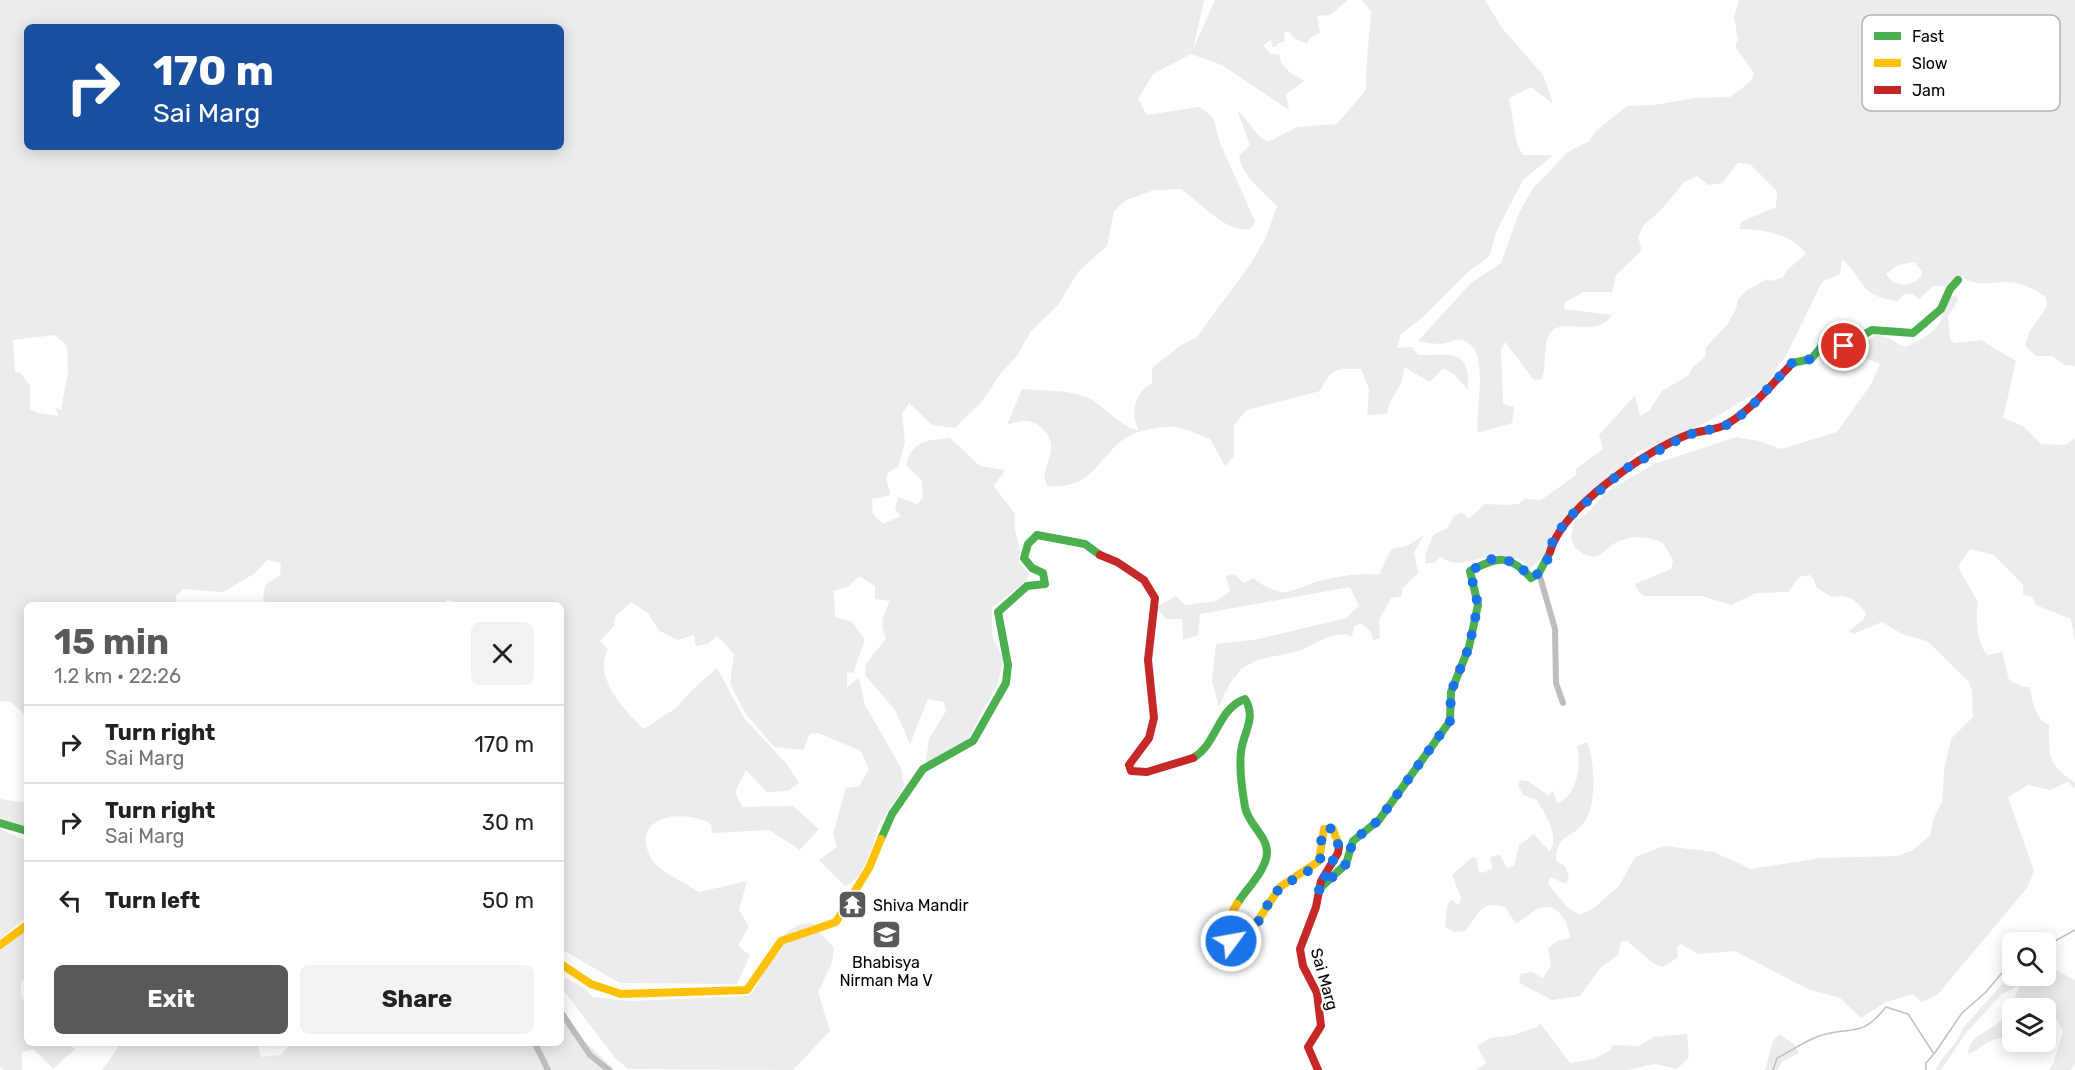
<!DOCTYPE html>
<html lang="en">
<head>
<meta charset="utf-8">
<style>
	:root { --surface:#fff; --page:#f2f2f2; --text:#222; --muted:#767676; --line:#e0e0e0; --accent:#595959 }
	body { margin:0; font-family:Rubik,sans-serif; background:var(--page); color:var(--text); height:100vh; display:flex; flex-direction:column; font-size:22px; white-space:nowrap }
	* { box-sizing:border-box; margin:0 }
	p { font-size:20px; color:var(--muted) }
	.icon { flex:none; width:33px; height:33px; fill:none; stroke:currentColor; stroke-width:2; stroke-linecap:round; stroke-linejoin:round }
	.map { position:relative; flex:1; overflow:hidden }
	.drawer { position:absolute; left:24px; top:602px; width:540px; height:444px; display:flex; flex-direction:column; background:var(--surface); border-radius:9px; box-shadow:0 3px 15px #0003 }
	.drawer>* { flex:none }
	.hud { position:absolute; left:24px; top:24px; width:540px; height:126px; border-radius:9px; box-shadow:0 3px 15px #0003; background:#1a4fa0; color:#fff; overflow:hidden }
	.tools { position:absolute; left:2002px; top:932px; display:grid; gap:12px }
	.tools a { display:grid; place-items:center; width:54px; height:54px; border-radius:9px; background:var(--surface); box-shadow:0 3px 15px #0003; font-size:30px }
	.pin { position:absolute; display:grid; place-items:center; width:51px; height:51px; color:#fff; margin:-26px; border:3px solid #fff; border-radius:50%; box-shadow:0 2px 6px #0007 }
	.me { position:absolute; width:66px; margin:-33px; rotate:58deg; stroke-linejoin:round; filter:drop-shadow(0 0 4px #0008) }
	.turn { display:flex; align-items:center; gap:21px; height:126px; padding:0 30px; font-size:27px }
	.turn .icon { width:78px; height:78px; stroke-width:2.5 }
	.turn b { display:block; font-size:42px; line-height:51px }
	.round { display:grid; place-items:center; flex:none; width:63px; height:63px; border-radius:9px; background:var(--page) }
	.headline { display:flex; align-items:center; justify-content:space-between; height:102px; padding:0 30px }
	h1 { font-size:36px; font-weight:700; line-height:45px; color:var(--accent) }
	.action { display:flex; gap:12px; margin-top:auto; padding:12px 30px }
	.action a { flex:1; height:69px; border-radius:9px; background:var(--accent); color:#fff; font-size:24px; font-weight:700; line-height:69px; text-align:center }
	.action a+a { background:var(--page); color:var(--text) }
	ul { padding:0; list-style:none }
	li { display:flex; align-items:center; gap:18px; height:78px; padding:0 30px; border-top:2px solid var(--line) }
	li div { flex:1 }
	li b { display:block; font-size:22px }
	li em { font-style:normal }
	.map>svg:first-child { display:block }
	.green { fill:#ececec; fill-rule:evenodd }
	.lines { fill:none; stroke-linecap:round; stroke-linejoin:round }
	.stream { stroke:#bfbfbf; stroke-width:1.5 }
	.street { stroke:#bebebe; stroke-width:6 }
	.fast { stroke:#4caf50; stroke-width:8 }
	.slow { stroke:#ffc107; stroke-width:8 }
	.jam { stroke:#c62828; stroke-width:8 }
	.route { stroke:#1a73e8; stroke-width:10; stroke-dasharray:0 18 }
	.labels { text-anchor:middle; stroke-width:4.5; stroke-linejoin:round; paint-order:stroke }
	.poi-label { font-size:16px; fill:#000; stroke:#fff; text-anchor:start }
	.street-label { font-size:16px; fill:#000; stroke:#fff }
	.key { fill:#fff; stroke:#b2b2b2; stroke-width:1.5 }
	.key-label { font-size:16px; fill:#000 }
</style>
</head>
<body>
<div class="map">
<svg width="2075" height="1070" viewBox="0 0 2075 1070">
	<rect width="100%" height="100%" fill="#fff"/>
	<g class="green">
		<path d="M0,0H1204L1193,49L1215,0H1348L1330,15L1317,16L1320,33L1310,38L1307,44L1294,38L1288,31L1284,33L1285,41L1277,44L1276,47H1272L1271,40L1263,45L1270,54H1279L1281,63L1292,74L1305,81L1286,94L1289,110L1222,65L1191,54L1153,74L1138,99L1147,115L1199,107L1213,117L1220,143L1255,221L1251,229C1225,233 1201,203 1181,189L1154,190L1126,200L1114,211L1107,246L1078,272L1058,305L1031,331L1017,356L1001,373L981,403L955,428L932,425L909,403L902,414L905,443L898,467L889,472L886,479L891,495L872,499L873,514L883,524L901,516L895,509L898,497L917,504L923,498L922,481L906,465C914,439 926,441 950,438L980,466L1005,470L994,486L1015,514C1012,535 1023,543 1018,562L1029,574L1027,581L992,607V635L1003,659L998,683L964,746L925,768L929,739L946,711L944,702L928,699L910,744L895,710L865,675L866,664L886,638C879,623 883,615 890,601L875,599V586L859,576L849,586L834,591L835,617L852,622L865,640L853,673L847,672V687L859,678L865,705L901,768L904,785C898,798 888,809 881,821C871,841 868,877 845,886L819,860L837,847L833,834L846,788L859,786L869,770L861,751L818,733L810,734L803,750L774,747L746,714L730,684L734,654L717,636L708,644L696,646L694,635L678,640L659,631L648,613L631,602L615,617L614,626L600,641L608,649C592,676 625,711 644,729L676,708L692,690L717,668L744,718L786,763L799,783L788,791L767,792L746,770L735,792L742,807L793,806L819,829L800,850L769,830L712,833L711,824C681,807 626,818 653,861C660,871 688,885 699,892L747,881L739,910L749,926L738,946L750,955L737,984L620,983L561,949V604H459L446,599V604H277L263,601L265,585L280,575L281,563L267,560L254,574L223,592L183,589L176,596L177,604H27V717L11,702L0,701ZM27,27H561V147H27ZM55,335L67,346L68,373L61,410L55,407L59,416L38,413L30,409V386L21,373L15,372L13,340Z"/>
		<path d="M1361,0H1485L1502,28L1543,75L1553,104L1531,87L1509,98L1517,144L1523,155H1553L1523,180L1497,230L1489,257L1469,271L1424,316L1401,334L1397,348L1412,347L1418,355C1452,356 1470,347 1468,390L1454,374L1443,368L1430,382L1404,367C1403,392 1390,393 1387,414L1367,415L1369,389L1361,369C1336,369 1332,367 1320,391L1247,410L1234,425V456L1225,466L1210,439C1199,435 1186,428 1175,427C1160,426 1133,431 1121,441C1093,466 1090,489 1047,486C1041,471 1049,465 1051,450C1053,436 1040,422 1026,421C1020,421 1012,423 1007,425L1022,389C1043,391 1073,389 1092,400C1109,411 1119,425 1139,431C1130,415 1134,393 1152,383V368L1180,346L1197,337L1251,263L1265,239L1277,206C1263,192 1243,177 1239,156L1250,145L1237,110C1249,120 1255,136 1268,142L1297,127L1337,124L1366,90C1365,63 1370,38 1371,11Z"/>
		<path d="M1739,0H2075V366L2065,365L2052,356H2036L2025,346L2029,332L2047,307L2046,297C2037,292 2026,284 2016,283C1993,279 1984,290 1962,277L1947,286H1933L1919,299L1913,294H1904L1898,301C1858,296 1866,281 1842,259L1840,274L1822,282L1786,356L1762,389L1709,421L1637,452L1604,485L1569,511L1550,537L1544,555L1530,569L1519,559C1508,559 1496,557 1485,558C1467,560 1456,569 1440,556L1436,562L1425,564L1426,552L1434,534L1448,528L1453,517L1462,512L1469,519L1485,504L1507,505L1518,504L1525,499L1541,500L1576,475V469L1603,449L1599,435L1635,395L1640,416L1649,411L1662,391L1689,375L1692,368L1705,357L1706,347L1727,325L1736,309L1738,299L1747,290L1767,279L1773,281L1783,277L1787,270L1806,254C1793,234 1762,229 1739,229L1741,222L1776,207L1777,191L1750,164L1738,163L1722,183L1708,185L1697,176L1684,182L1662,209L1643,226L1638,237L1642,250L1616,275L1612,292H1584L1565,302L1564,309L1612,315C1596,340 1564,315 1550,333C1543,342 1547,366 1542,379L1534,380L1505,342L1501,350L1503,404L1514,407L1512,423L1478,433C1474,414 1493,343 1460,340C1456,339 1450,342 1446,343C1436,345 1427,343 1418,341L1471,283L1501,263L1519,213L1533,188L1568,152L1589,141L1596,131L1627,106L1654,105L1694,98L1730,97L1751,81L1754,73L1735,46L1738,40L1734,17ZM1914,262L1922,271L1921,277C1909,287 1895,288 1886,274L1898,265Z"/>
		<path d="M1956,294L1958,300L1948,316L1950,340L1955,343L1981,340L2016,361L2003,418L2023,426L2041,444L2066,445L2075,438V642L2071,619L2036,605L2032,597L2023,594V585L1994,555L1970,549L1958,567L1978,602C1975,616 1977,646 1988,655L2002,652L2009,680L2023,687H2030C2032,701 2035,719 2049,725C2050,759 2046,762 2075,783V789L2068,782L2050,790L2028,785L2008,797L2034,871L2027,888L1938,994L1922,1002L1913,994L1886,1002L1861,1018L1840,998L1808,989L1735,951L1698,954L1681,944L1677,946L1678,958L1662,967L1653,963L1627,941L1621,942L1618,955L1601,967L1580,996L1552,1000L1519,983L1521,974L1532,972L1543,978L1551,966L1548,948L1557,941L1570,938C1569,924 1558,902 1540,908C1532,911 1524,919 1516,924L1505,907C1477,900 1479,917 1465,931L1455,932L1445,927L1447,906L1451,900L1459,905L1461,898L1452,875L1472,857L1477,859L1478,871L1483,873L1493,868L1490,860L1492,856L1500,855L1507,868L1514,866L1519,845L1534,834L1550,852C1560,835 1545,815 1537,800L1523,795L1518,785L1520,780L1528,781L1549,796L1553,790L1557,803C1577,797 1582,764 1577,746L1587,742C1595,763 1597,802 1585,821C1573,840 1556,832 1556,861L1565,866L1569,877L1566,884L1550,877L1548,884L1568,908L1580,915L1594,908L1619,886L1635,857L1664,846L1714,852L1751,869L1822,858L1898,856L1913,850L1930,836L1934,817L1942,802L1944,770L1951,739L1973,717L1972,691L1969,682L1927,641L1902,634L1882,622L1853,634L1849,631L1864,619L1866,613C1856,600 1848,593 1831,597L1816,587L1814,579L1810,575L1799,577L1788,592L1756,593L1731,605L1702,596H1644L1638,591L1635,584L1671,569L1673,560L1663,543C1648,535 1626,535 1612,545C1607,549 1602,555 1596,556C1588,558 1581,552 1575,548L1571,537L1575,520L1584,516L1606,492L1654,464L1736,437L1759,441L1781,449L1837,432L1870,386L1880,364L1860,356L1857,349L1876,335L1886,337L1905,347C1916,342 1934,334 1940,322C1944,312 1945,299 1956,294Z"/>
		<path d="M1424,535L1414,552L1418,573L1402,589V596L1391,598L1379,620L1380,638L1373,640L1371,632L1361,623L1354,626L1352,637L1345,634L1330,636L1299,651L1257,660L1241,669L1230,683L1219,707L1212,681L1216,644L1259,639L1346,618L1359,606L1350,587L1200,614L1198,635L1183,640L1182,619H1166L1156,607L1176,596L1185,605L1217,601L1230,591L1226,576L1234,574L1244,583L1253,578C1262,585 1275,593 1287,592C1298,590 1308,584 1319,581C1339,577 1359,572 1379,575L1391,549L1407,546Z"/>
		<polygon points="0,799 27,803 27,828 6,822 0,818"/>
		<polygon points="0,829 27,841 27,917 0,939"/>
		<path d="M812,923L834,948L832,963L818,992L830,1031L793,1070L628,1069L616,1059L561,987V976L583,987L593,997L631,1001L749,996C771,974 771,923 812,923Z"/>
		<polygon points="27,927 27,978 21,981 21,998 27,1003 27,1042 68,1043 75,1049 53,1069 34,1049 22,1052 22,1070 4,1070 0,1067 0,948"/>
		<path d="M2046,965L2075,980V1063L2071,1070H2048L2053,1064L2063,1032L2056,1018H2046V1008H2013V1041H2020L2013,1053L2009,1050V1039C1990,1035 1983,1049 1968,1054C1970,1032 1991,1033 2003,1018C2011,1010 2014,998 2019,988L2017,986L2001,995L1966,1033L1941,1070H1936C1942,1054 1958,1046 1962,1029L2013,972V975H2046Z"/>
		<polygon points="561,1019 615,1070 102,1070 121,1043 257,1043 261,1057 281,1055 292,1042 561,1042"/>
		<polygon points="1540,1023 1570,1063 1594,1059 1611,1050 1612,1045 1639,1046 1653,1037 1687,1034 1689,1057 1677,1069 1655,1064 1626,1070 1476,1070 1486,1063 1477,1046 1490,1038 1514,1035 1537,1027"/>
		<polygon points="1779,1034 1794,1044 1799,1053 1782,1062 1777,1070 1765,1070 1773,1041"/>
	</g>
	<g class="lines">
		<g class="stream">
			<polyline points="2046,946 2075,930"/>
			<path d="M1773,1070L1777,1058C1791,1051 1805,1041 1819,1036C1850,1025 1860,1040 1886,1007L1908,1014L1934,1054L1962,1013L1985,993L2013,960"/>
			<polyline points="1926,1070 1926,1063 1933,1055"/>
		</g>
		<g class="street">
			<polyline points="1539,573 1555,629 1556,683 1563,703"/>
			<polyline points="561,1012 590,1055 609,1070"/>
			<polyline points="534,1042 548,1070"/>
		</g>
		<g class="fast">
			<polyline points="1788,368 1792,363 1811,359 1824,344 1844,346 1872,330 1913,333 1941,309 1950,289 1958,280"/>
			<path d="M1193,758C1218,743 1217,709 1245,699C1257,719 1243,732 1241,752C1239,769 1242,790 1245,807C1248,824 1267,836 1267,852C1267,870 1246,889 1237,904"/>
			<polyline points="0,823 27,831"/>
			<polyline points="881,839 892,814 923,769 973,741 1006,683 1008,665 998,612 1027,586 1045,584 1043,573 1032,568 1024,558 1028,544 1037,535 1085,544 1100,555"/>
			<path d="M1318,890L1346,864L1353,841L1379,820L1450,721L1451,692L1469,647L1478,605L1470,571C1498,556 1509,554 1531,578L1539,573L1550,552"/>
		</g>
		<g class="slow">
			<polyline points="1237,904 1229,918 1226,937 1236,942 1251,931 1280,887 1319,861 1324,829 1333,829 1339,846"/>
			<polyline points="0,945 27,925"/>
			<polyline points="561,964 591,984 621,994 747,990 781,941 836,922 869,868 881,839"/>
		</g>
		<g class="jam">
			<path d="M1550,552C1562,508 1645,451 1687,435C1700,430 1716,431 1727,424C1751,410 1769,387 1788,368"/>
			<polyline points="1100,555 1117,562 1144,580 1155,598 1148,660 1154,718 1149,738 1129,765 1131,771 1147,772 1193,758"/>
			<polyline points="1318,1070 1308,1047 1321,1026 1317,993 1303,966 1300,949 1316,907 1321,881 1338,853 1339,846"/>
		</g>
	</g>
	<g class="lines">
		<path class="route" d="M1231,941C1252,944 1263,910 1273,896C1285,879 1310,876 1320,859C1326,847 1314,831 1330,828L1335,832L1339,848L1318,891L1346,864L1353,841L1379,820L1450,721L1451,692L1469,647L1478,605L1470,571L1492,559L1516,562L1531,578L1539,573L1547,561L1553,540L1568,518L1625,469L1687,435L1725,426L1747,411L1792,363L1811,359L1824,345L1844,346"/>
	</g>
	<defs>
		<symbol id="temple-square" viewBox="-11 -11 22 22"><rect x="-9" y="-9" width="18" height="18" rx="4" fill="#595959" stroke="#fff"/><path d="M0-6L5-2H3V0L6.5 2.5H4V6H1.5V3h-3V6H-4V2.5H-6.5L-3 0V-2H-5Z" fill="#fff"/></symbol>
		<symbol id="school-square" viewBox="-11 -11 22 22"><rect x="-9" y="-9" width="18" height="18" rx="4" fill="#595959" stroke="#fff"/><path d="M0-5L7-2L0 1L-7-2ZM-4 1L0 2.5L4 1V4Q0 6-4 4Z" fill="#fff"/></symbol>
	</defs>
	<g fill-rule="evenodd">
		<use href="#temple-square" x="836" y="888" width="33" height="33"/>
		<use href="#school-square" x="870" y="918" width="33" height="33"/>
	</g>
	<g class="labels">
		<g class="poi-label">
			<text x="873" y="911">Shiva Mandir</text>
			<text x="886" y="968" text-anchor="middle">Bhabisya<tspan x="886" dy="18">Nirman Ma V</tspan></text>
		</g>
		<g class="street-label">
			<text transform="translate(1325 979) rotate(74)" y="6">Sai Marg</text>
		</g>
	</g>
	<rect x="1862" y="15" width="198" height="96" rx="9" class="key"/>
	<rect x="1874" y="32" width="27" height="8" fill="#4caf50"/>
	<rect x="1874" y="59" width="27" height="8" fill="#ffc107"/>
	<rect x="1874" y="86" width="27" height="8" fill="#c62828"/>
	<g class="key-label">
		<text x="1912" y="42">Fast</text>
		<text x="1912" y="69">Slow</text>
		<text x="1912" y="96">Jam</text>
	</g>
</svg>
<div class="tools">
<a><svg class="icon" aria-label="search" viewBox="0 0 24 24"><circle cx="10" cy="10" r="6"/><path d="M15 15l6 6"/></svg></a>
<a><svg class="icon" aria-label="layers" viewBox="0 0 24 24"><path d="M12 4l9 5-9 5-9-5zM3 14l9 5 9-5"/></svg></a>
</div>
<div class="pin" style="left:1844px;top:346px;background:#d93025"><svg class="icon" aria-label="arrive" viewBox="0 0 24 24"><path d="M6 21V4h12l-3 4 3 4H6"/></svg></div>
<svg class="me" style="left:1231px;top:941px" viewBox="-20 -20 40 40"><circle r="17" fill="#1a73e8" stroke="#fff" stroke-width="3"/><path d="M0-11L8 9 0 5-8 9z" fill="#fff"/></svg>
<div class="hud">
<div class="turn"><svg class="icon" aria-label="right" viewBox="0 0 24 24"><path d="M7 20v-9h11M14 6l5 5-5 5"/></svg><div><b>170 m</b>Sai Marg</div></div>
</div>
<section class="drawer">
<div class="headline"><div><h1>15 min</h1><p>1.2 km · 22:26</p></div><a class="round"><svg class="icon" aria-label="close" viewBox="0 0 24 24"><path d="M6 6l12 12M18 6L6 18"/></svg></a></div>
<ul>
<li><svg class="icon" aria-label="right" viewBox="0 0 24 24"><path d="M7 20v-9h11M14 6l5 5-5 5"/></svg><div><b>Turn right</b><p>Sai Marg</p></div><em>170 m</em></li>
<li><svg class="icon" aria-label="right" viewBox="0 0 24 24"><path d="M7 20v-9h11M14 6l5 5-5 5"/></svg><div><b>Turn right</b><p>Sai Marg</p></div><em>30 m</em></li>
<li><svg class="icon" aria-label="left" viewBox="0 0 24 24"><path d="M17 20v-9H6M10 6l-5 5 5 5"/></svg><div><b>Turn left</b></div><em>50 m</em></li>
</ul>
<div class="action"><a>Exit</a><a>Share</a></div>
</section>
</div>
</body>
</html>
